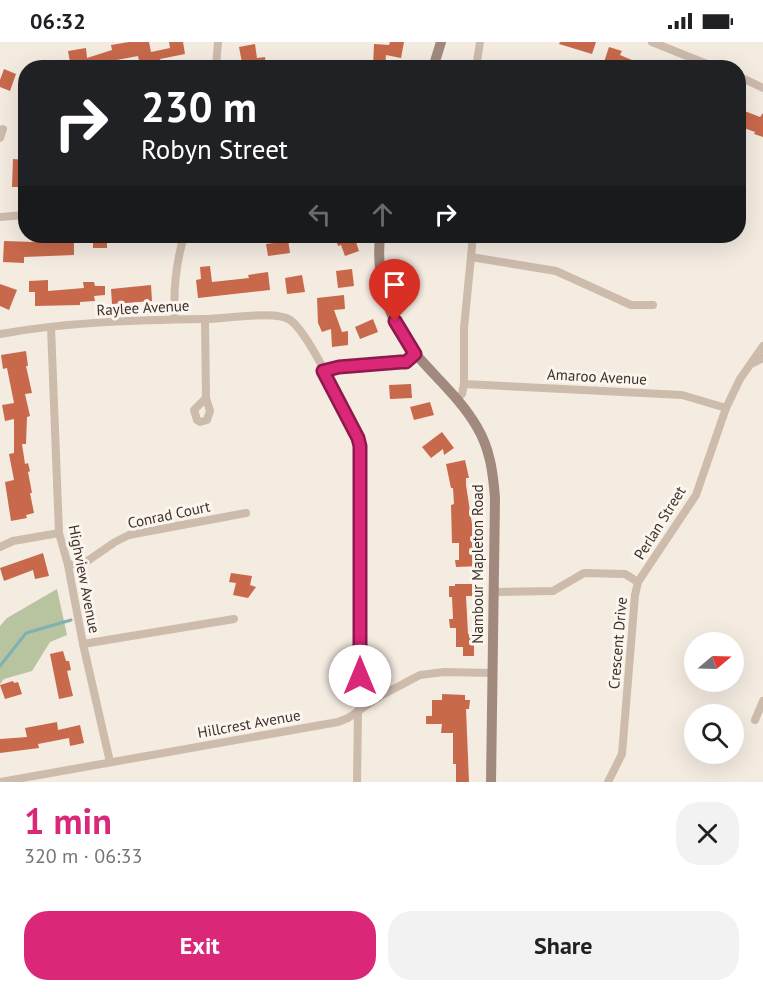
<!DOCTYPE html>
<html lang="en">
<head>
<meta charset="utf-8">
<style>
	:root { --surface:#fff; --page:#f2f2f2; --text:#202124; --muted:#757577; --accent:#db2777 }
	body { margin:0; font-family:"PT Sans",sans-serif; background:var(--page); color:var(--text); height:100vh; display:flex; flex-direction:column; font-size:22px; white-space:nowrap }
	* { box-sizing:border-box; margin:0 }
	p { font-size:20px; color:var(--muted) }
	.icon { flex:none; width:33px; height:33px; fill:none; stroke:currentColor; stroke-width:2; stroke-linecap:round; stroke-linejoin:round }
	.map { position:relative; height:740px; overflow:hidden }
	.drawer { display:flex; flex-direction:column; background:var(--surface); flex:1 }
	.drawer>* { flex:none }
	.guide { position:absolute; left:18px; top:18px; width:728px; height:183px; border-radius:24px; box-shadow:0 6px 24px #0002; background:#202124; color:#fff; overflow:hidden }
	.needle { width:39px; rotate:71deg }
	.buttons { position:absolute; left:684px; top:590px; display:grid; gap:12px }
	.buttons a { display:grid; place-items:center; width:60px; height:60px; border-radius:50%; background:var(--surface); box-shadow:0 6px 24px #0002; font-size:30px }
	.pin { position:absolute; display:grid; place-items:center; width:51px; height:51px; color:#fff; margin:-62px -26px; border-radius:50% 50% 50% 0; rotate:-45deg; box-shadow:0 0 6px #0007 }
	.pin .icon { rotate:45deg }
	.me { position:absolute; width:66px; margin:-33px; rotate:0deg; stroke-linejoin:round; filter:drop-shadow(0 0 4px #0008) }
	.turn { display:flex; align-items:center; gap:21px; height:126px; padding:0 24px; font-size:27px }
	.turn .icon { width:78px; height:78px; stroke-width:2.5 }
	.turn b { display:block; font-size:42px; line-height:51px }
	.lanes { display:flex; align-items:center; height:57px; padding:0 24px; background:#0003; justify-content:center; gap:30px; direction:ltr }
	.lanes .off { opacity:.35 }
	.round { display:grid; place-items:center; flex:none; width:63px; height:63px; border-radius:24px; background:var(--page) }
	.head { display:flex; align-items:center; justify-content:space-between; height:102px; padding:0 24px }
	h1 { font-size:36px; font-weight:700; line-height:45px; color:var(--accent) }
	.primary-button { display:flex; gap:12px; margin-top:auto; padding:12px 24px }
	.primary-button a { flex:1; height:69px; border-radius:24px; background:var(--accent); color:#fff; font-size:24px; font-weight:700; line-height:69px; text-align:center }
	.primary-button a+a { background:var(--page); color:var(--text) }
	.status { display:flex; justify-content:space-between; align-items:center; height:42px; padding:0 30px; background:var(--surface); direction:ltr }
	.status svg { height:16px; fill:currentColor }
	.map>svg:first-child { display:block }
	.green { fill:#b8c4a0 }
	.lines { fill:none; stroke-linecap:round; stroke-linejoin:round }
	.stream { stroke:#7fb0b2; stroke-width:3 }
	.building { fill:#c8694b }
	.minor { stroke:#cdbbac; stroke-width:8 }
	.secondary { stroke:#a18a7d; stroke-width:10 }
	.route-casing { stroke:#8e194d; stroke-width:15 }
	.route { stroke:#db2777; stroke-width:10 }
	.labels { text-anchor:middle; stroke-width:6; stroke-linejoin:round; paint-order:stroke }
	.street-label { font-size:15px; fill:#3b302b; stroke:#fbf5ee }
</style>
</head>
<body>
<div class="status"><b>06:32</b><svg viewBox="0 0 49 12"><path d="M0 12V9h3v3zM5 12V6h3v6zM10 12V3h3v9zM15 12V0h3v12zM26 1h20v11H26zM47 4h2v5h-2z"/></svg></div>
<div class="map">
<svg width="763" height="740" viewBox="0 0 763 740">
	<rect width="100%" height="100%" fill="#f4ebe1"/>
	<polygon class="green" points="57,547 67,593 50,600 32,629 4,637 0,642 0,584 7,576"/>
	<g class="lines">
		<polyline class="stream" points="0,624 26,591 71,578"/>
	</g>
	<g class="building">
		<polygon points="129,0 149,0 151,10 170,6 169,0 183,0 185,12 160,17 161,20 140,24 138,14 106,20 108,26 97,26 96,23 71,26 68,9 86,6 87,16 112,8 111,3"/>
		<polygon points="390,0 404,0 401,16 386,13 385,26 373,26 374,2 389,3"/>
		<polygon points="560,0 596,0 592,12 559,2"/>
		<polygon points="255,2 257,16 265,15 266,25 243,26 239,5"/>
		<polygon points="609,5 622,9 620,13 651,26 602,26"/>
		<polygon points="4,27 16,32 10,49 0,45 0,38"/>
		<polygon points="742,68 760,75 763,71 763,95 754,92 755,90 738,84 738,69 741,71"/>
		<polygon points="13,117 26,118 26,145 12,145"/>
		<polygon points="56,194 74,194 74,213 24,215 24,221 3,220 4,199 35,200 35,195"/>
		<rect x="93" y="194" width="14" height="12"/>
		<polygon points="340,194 354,194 359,209 345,214 341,203 338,204 335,195"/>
		<polygon points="283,195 283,198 288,197 290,211 268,214 266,202 274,201 273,197"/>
		<polygon points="210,224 212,240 249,236 248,233 268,230 270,248 198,256 196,238 201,237 200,225"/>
		<polygon points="352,227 354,244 338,246 336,229"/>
		<polygon points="302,233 305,250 287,252 285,236"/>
		<polygon points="48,238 48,249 84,246 83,240 94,240 95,244 105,244 105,253 94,254 95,259 80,260 80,263 35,264 35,250 29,250 29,239"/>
		<polygon points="0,242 17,248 9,268 0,264"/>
		<polygon points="151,243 152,259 112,262 111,247"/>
		<polygon points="344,253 345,267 334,268 342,290 348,289 348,303 332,305 331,287 322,290 318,281 317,256"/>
		<polygon points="373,277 378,290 360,297 355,285"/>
		<polygon points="26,309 28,324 26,324 32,351 25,352 30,374 27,375 26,402 22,402 25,422 28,421 30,429 28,430 32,451 30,451 34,471 26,473 27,476 11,479 5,440 14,438 9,412 14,411 14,377 5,379 2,363 14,361 7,326 3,327 1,313"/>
		<polygon points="411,342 412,356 390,357 389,343"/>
		<polygon points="430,360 434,373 414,378 410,365"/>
		<polygon points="442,390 454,406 444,413 443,407 431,416 422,405"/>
		<polygon points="465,418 469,436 466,436 466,443 472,482 473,518 480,518 480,524 456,525 455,518 459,518 459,501 452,501 451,463 454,462 453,446 451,446 446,422"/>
		<polygon points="43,511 49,534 35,537 33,528 4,539 0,526"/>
		<polygon points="231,531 252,534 250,543 256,545 248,556 233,553 236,541 229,540"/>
		<polygon points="455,542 473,542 473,554 466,554 468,592 474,592 474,614 463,614 463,605 456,605 456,586 450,586 449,577 453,577 452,555 449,555 449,544 455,544"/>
		<polygon points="63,609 66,619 69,619 71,628 67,629 73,654 59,657 50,612"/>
		<polygon points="13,639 14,641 18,640 22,652 5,657 0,643"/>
		<polygon points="442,652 465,653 465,658 470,658 469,667 466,667 469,740 456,740 456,722 453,722 453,691 441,691 442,682 426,682 426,674 432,674 432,658 442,658"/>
		<polygon points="57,680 58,688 80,683 84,701 70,704 69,696 38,702 39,706 0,711 0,697 27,695 25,686"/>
	</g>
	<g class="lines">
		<g class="minor">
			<polyline points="652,0 717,26"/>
			<polyline points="216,26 218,0"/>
			<polyline points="476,26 480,0"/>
			<polyline points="738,34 763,46"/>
			<polyline points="0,96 3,87"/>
			<polyline points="0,175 26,173"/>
			<polyline points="471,215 556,229 631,263 653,263"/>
			<path d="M175,277C173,248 176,221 184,194"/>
			<polyline points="205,277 206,356 210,369 207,378 200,380 197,378 194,368 206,356"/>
			<polyline points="51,285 59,491 68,523 83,602 110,720"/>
			<path d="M0,292C67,280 137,278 205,277C224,277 277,268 290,278C309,290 346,372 358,396L360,404V635L363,650L369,661"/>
			<polyline points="751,322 763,316"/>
			<polyline points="323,329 339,325 401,320 406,319 415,312"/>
			<polyline points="464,342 682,353 726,366"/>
			<polyline points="457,357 462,352 464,342 464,286 473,194"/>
			<polyline points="0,505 13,499 59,491"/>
			<polyline points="68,523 86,520 115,500 129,493 246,471"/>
			<polyline points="638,540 696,453 726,366 740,337 763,304"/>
			<polyline points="495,550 553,549 584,531 625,532 638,540 635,553 622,712 608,740"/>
			<polyline points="83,602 234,577"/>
			<polyline points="755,678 763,659"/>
			<polyline points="0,740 338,680 348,676 382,653 420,633 444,630 492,631"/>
			<polyline points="357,740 358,669"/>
		</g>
		<g class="secondary">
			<polyline points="433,26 441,0"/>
			<path d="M380,194C376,234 387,278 414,310C435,335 461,357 477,385C490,407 493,430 495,456L491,740"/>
		</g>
	</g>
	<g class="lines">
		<defs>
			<polyline id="route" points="360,634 360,404 358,396 323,329 339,325 401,320 406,320 415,312 395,279"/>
		</defs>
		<use href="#route" class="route-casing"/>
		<use href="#route" class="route"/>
	</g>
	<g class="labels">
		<g class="street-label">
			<text transform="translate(143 266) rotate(-3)" y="5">Raylee Avenue</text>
			<text transform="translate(597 335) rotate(3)" y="5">Amaroo Avenue</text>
			<text transform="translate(169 473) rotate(-12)" y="5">Conrad Court</text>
			<text transform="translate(660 481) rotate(-58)" y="5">Perlan Street</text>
			<text transform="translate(478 522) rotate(-90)" y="5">Nambour Mapleton Road</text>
			<text transform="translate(84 537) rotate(79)" y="5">Highview Avenue</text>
			<text transform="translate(618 601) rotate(-85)" y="5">Crescent Drive</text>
			<text transform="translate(249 682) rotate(-10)" y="5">Hillcrest Avenue</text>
		</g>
	</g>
</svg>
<div class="buttons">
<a><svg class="needle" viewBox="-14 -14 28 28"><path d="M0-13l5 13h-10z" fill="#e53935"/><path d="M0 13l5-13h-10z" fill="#757577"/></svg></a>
<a><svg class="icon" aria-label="search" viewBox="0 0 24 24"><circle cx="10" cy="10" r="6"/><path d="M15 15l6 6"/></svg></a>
</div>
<div class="pin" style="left:395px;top:279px;background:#d93025"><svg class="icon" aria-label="arrive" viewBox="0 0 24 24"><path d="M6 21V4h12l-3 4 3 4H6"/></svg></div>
<svg class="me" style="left:360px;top:634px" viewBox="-20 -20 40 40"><circle r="19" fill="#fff"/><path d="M0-13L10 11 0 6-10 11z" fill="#db2777"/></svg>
<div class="guide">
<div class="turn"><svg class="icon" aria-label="right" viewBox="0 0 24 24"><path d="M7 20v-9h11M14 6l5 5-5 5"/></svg><div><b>230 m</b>Robyn Street</div></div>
<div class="lanes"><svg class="icon off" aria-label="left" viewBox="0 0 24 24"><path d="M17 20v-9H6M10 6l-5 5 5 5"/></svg><svg class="icon off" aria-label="ahead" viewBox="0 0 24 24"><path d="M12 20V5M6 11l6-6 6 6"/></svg><svg class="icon" aria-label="right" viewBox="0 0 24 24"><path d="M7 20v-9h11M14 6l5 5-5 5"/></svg></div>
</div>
</div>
<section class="drawer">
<div class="head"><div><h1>1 min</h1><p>320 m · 06:33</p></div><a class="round"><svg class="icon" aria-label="close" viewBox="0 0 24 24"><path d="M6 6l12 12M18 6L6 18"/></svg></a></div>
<div class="primary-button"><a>Exit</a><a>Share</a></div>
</section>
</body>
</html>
